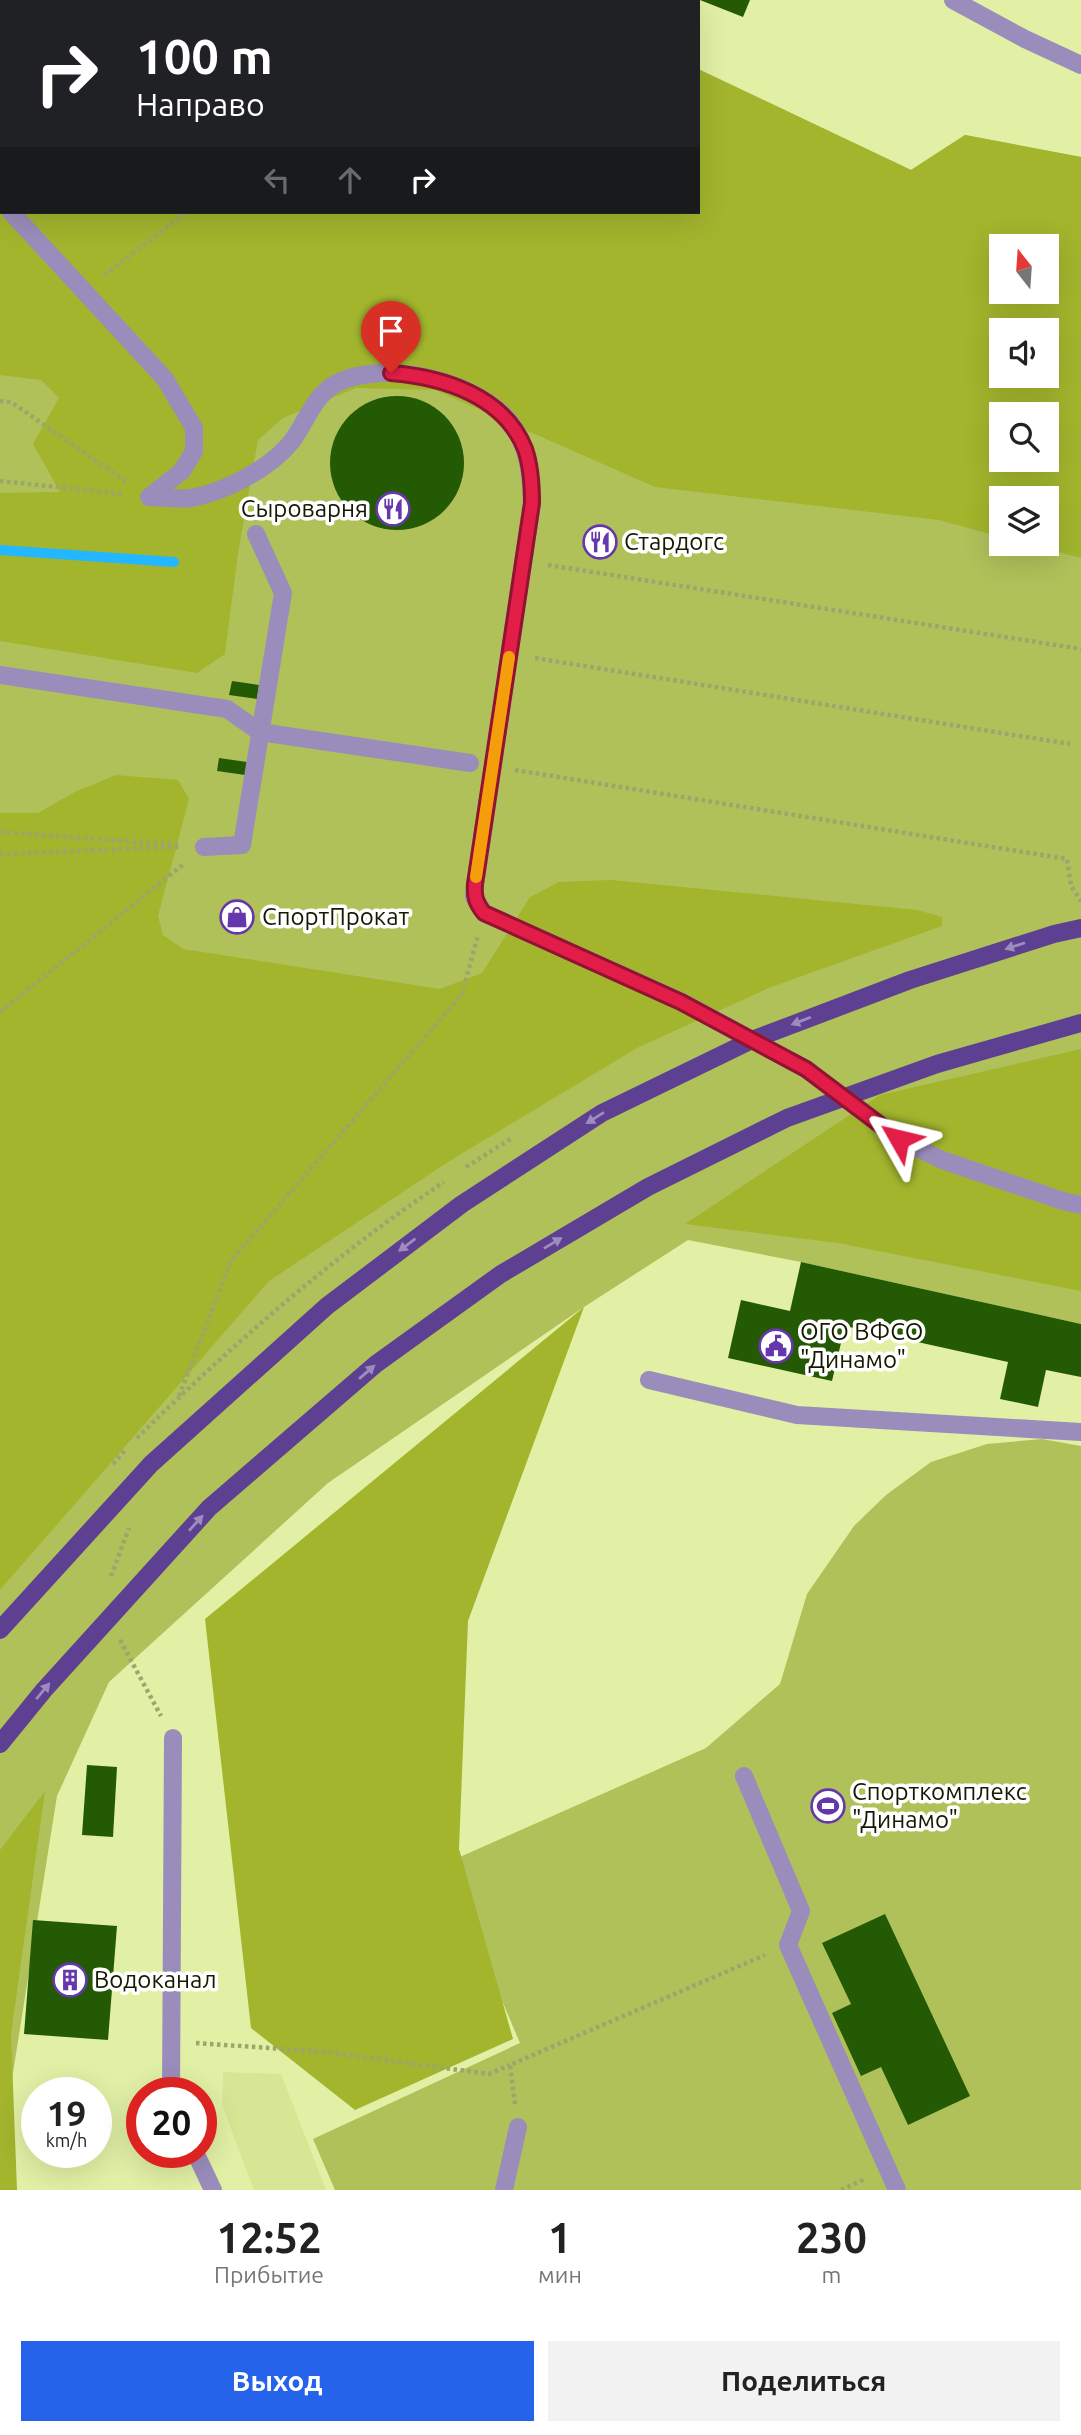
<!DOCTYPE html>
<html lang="ru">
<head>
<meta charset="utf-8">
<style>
	:root { --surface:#fff; --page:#f2f2f2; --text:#222; --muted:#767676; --accent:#2563eb }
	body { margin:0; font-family:Ubuntu,sans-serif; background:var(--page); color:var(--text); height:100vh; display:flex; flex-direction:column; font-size:26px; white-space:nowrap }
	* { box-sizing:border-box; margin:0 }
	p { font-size:23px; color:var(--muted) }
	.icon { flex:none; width:38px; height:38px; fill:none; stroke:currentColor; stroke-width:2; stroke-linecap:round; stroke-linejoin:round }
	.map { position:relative; height:2190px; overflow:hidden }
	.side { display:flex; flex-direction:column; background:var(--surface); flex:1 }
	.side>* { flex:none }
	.guide { position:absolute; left:0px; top:0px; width:700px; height:214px; box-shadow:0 7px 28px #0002; background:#202124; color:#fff; overflow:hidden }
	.needle { width:46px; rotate:343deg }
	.buttons { position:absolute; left:989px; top:234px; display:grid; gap:14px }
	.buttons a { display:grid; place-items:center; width:70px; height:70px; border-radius:0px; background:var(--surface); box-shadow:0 7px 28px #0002; font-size:35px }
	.speed { position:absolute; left:21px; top:2077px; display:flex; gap:14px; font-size:35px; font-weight:700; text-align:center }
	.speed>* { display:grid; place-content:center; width:91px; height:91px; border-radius:50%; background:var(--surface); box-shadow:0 7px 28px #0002; line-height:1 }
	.speed small { font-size:18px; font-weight:400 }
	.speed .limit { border:10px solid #d22; background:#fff; color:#111 }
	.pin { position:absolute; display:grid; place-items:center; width:60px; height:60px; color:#fff; margin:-72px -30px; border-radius:50% 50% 50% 0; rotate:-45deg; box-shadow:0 0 7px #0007 }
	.pin .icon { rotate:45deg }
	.me { position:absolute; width:77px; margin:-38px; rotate:307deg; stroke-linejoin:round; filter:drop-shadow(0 0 5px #0008) }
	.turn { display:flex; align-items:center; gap:24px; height:147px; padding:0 21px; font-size:32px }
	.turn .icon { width:91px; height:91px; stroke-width:2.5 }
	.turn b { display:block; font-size:49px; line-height:60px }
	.lanes { display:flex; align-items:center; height:66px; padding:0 21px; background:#0003; justify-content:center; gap:35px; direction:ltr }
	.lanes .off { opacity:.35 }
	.eta { display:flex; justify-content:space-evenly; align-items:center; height:119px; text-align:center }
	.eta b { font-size:42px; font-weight:600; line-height:49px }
	.cta { display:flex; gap:14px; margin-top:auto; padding:14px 21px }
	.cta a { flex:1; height:80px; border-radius:0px; background:var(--accent); color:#fff; font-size:28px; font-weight:600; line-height:80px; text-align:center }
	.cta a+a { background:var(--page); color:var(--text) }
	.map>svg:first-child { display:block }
	.built { fill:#d6e694 }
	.green { fill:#b0c15a; fill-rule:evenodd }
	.forest { fill:#a2b52d; fill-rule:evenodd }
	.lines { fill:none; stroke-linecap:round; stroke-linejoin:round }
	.stream { stroke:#23b7ff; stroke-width:10 }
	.building { fill:#255a04 }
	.path { stroke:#9aa66c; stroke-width:4.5; stroke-dasharray:3.5 3.5; stroke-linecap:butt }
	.lane { stroke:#9a8dbc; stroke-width:18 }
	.street { stroke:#9a8dbc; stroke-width:18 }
	.primary { stroke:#5e4093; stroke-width:18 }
	.oneway { fill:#9e8cbe }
	.route-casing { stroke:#92132f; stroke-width:18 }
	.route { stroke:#e11d48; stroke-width:12 }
	.slow { stroke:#f59e0b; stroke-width:12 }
	.labels { text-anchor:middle; stroke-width:7; stroke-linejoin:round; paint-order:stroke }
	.poi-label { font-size:24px; fill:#151900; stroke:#fff; text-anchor:start }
</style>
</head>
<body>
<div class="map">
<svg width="1081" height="2190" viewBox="0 0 1081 2190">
	<rect width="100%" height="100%" fill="#e1f0a5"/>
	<polygon class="built" points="223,2072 281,2074 326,2190 254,2190 222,2105"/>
	<g class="green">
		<path d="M698,69L911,170L965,135L1081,157V1324L801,1262L688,1240L584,1307L328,1483L109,1682L57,1796L4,2129L0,2125V79L2,80V212H698ZM1001,247H1046V292H1001ZM1001,331H1046V376H1001ZM1001,415H1046V460H1001ZM1001,499H1046V544H1001Z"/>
		<polygon points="1042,1439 1081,1446 1081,2190 335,2190 313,2139 520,2043 444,1864 706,1748 780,1684 807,1594 854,1526 886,1495 931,1462 987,1444"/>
	</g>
	<g class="forest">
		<path d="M698,69L911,170L965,135L1081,157V558L1029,544H1046V499H1001V537L939,520L655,487L435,390L356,388L283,418L258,440L238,553L225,654L197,673L0,641V493L60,492L33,444L59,398L41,380L0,375V79L2,80V212H698ZM1001,247H1046V292H1001ZM1001,331H1046V376H1001ZM1001,415H1046V460H1001Z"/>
		<polygon points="116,775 178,780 189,799 158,916 163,935 183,949 440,989 482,973 530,897 559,882 611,880 917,910 942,917 942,926 771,987 637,1048 448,1162 269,1281 0,1590 0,813 38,813 75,792"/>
		<polygon points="1081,1049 1081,1291 838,1243 685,1224 880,1095"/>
		<polygon points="584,1307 468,1621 459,1849 513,2039 355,2110 251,2028 205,1619"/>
		<polygon points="45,1791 11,2034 17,2190 0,2190 0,1850"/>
	</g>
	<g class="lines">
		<polyline class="stream" points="0,550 174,562"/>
	</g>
	<g class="building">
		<polygon points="700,0 750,0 743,17"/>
		<circle cx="397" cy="463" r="67"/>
		<polygon points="232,681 259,685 257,699 229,695"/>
		<polygon points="219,758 247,762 245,775 217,771"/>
		<polygon points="801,1262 1081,1324 1081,1377 1046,1370 1038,1407 1000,1399 1008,1362 845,1326 832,1381 728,1358 741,1300 790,1311"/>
		<polygon points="87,1765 117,1767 113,1837 82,1835"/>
		<polygon points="885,1914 970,2096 908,2125 881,2067 861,2076 832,2013 851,2004 822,1943"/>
		<polygon points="33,1920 117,1926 108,2040 24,2034"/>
	</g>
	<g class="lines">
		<g class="path">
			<polyline points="290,2 290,0"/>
			<polyline points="104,275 187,212"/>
			<polyline points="0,401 11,402 128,483"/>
			<polyline points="0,481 123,494"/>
			<polyline points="548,565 1081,649"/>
			<polyline points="535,658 1070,744"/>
			<polyline points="515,770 1067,859 1071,886 1081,901"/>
			<polyline points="0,832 181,845"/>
			<polyline points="0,854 179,847"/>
			<polyline points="0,1012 185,863"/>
			<polyline points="466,1167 512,1138"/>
			<polyline points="179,1396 231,1261 462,994 478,935"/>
			<path d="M137,1438C232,1345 333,1256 444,1182"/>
			<polyline points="113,1464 126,1449"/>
			<polyline points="111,1576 129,1528"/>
			<polyline points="120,1640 161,1716"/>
			<polyline points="196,2043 327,2052 489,2074 510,2065"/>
			<polyline points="515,2104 510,2065 765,1955"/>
			<polyline points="841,2190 865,2179"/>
		</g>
		<g class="lane">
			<polyline points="953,0 1025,39 1081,65"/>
			<polyline points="254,2 254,0"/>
			<polyline points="0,36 2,37"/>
			<path d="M11,212L165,379L194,428V451L182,471L149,497C162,497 178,500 191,498C225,492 271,468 292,441C307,421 313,396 337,383C384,359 477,381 510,422C528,445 531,474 532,503L475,885L474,897L484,913L682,1002L806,1069L899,1139L942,1160L1063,1201L1081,1205"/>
			<polyline points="649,1380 797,1415 1081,1432"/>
			<polyline points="744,1776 801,1911 788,1945 897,2190"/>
			<polyline points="504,2190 518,2127"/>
		</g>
		<g class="street">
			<polyline points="0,675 227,709 260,732 470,763"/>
			<polyline points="204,847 242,845 283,593 256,534"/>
			<polyline points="171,2093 173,1738"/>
			<polyline points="195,2152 213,2190"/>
		</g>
		<g class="primary">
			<polyline points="0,1630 151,1464 327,1306 462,1204 602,1113 752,1040 910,980 1054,934 1081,928"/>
			<polyline points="0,1744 44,1690 209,1508 376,1364 501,1274 648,1187 787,1118 937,1064 1081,1023"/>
		</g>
	</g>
	<defs><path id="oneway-solid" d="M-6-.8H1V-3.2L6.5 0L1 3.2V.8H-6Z" transform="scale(1.75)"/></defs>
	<g class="oneway">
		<use href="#oneway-solid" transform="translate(1015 946) rotate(162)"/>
		<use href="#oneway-solid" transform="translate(801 1021) rotate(159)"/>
		<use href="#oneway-solid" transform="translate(595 1118) rotate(148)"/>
		<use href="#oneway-solid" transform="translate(553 1243) rotate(-31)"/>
		<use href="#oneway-solid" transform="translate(407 1245) rotate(143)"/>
		<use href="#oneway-solid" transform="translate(367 1372) rotate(-41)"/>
		<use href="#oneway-solid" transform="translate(196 1523) rotate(-48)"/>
		<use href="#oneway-solid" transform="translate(43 1691) rotate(-50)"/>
	</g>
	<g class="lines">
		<defs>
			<path id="route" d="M391,373C443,377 504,396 525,449C531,466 532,485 532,503L475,884C474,897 476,903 484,913L681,1002L806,1069L899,1139"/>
		</defs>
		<use href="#route" class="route-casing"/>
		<use href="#route" class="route"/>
		<polyline class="slow" points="476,877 509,657"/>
	</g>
	<defs>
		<symbol id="restaurant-ring" viewBox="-11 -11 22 22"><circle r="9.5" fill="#fff" stroke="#6636ad" stroke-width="1.5"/><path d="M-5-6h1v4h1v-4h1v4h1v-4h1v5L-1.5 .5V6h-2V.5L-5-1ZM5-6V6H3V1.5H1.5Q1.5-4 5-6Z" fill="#6636ad"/></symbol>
		<symbol id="shop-ring" viewBox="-11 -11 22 22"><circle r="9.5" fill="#fff" stroke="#6636ad" stroke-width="1.5"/><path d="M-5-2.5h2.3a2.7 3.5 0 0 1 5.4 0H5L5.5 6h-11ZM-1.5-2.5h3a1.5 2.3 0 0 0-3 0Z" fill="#6636ad"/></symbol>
		<symbol id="civic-ring" viewBox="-11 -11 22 22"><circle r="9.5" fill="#fff" stroke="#6636ad" stroke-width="1.5"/><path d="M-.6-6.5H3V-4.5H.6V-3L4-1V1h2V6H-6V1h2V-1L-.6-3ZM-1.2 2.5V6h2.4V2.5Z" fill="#6636ad"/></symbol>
		<symbol id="stadium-ring" viewBox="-11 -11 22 22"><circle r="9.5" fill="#fff" stroke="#6636ad" stroke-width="1.5"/><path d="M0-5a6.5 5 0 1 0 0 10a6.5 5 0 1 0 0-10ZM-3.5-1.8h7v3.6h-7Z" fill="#6636ad"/></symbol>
		<symbol id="building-ring" viewBox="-11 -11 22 22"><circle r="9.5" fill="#fff" stroke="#6636ad" stroke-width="1.5"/><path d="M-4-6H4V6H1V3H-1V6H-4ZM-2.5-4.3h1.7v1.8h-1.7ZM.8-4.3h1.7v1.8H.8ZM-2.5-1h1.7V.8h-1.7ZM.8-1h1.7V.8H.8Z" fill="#6636ad"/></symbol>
	</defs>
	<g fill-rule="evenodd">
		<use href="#restaurant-ring" x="374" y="490" width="38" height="38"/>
		<use href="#restaurant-ring" x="581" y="523" width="38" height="38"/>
		<use href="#shop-ring" x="218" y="898" width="38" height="38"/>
		<use href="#civic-ring" x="757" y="1327" width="38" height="38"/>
		<use href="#stadium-ring" x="809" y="1787" width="38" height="38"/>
		<use href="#building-ring" x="51" y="1961" width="38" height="38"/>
	</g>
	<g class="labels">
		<g class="poi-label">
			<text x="368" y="517" text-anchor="end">Сыроварня</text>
			<text x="624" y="550">Стардогс</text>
			<text x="262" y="925">СпортПрокат</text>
			<text x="800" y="1340">ОГО ВФСО<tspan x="800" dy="28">"Динамо"</tspan></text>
			<text x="852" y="1800">Спорткомплекс<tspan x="852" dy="28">"Динамо"</tspan></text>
			<text x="94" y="1988">Водоканал</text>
		</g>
	</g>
</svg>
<div class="buttons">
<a><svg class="needle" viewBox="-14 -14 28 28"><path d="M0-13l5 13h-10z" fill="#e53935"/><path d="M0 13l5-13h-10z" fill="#767676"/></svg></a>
<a><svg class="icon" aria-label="sound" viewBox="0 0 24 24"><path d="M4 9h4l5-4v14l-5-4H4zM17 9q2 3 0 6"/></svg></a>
<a><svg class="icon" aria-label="search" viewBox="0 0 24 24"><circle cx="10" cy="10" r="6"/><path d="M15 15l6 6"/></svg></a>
<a><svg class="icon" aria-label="layers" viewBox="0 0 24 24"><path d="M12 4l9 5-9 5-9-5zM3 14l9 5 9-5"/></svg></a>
</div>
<div class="speed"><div>19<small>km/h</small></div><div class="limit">20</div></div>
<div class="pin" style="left:391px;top:373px;background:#d93025"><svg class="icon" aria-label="arrive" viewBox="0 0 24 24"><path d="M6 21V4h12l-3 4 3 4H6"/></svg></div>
<svg class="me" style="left:899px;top:1139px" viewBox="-20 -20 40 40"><path d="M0-17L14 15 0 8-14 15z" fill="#e11d48" stroke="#fff" stroke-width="4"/></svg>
<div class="guide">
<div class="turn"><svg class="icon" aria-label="right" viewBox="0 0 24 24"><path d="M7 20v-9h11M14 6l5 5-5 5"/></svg><div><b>100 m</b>Направо</div></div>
<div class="lanes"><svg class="icon off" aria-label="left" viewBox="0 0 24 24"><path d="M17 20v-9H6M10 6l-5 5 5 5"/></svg><svg class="icon off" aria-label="ahead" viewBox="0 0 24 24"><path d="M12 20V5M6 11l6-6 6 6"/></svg><svg class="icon" aria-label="right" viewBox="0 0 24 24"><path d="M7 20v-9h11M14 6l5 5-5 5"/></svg></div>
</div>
</div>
<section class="side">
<div class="eta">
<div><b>12:52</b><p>Прибытие</p></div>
<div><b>1</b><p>мин</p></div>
<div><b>230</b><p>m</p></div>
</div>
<div class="cta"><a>Выход</a><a>Поделиться</a></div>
</section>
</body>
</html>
